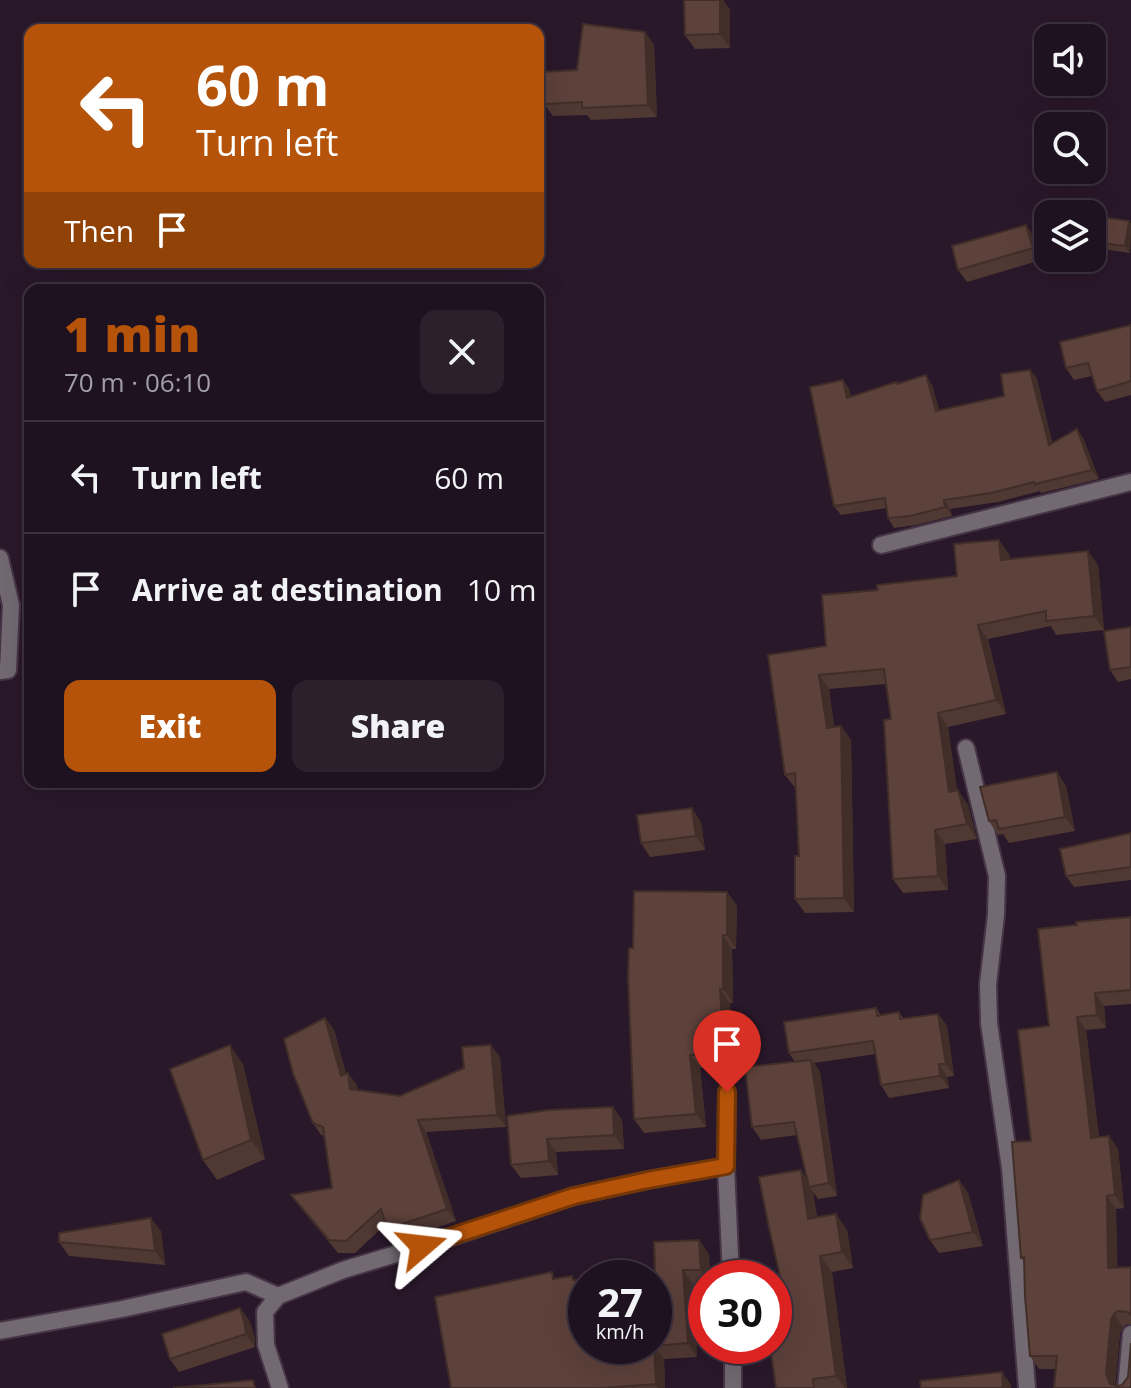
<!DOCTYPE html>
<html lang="en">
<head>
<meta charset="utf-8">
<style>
	:root { --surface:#1f1220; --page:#2c202d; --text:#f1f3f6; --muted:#a19ea5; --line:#3c323e; --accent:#b45309 }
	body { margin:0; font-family:"Open Sans",sans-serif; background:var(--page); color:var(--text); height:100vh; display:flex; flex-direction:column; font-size:30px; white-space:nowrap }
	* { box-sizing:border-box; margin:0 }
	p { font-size:26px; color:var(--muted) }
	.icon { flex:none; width:44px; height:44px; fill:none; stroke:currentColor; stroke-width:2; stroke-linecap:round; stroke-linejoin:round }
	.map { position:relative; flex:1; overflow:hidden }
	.drawer { position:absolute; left:24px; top:284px; width:520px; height:504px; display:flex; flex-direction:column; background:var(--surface); border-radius:16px; box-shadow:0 8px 32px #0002,0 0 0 2px var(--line) }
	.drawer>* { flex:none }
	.hud { position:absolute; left:24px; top:24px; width:520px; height:244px; border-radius:16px; box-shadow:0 8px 32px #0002,0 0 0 2px var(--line); background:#b45309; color:#fff; overflow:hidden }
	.controls { position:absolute; left:1034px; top:24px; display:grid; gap:16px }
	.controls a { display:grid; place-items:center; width:72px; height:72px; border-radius:16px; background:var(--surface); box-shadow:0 8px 32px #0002,0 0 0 2px var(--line); font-size:40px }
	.speed { position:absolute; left:568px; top:1260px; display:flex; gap:16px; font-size:40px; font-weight:700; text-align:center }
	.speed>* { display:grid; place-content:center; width:104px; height:104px; border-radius:50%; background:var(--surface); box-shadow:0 8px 32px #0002,0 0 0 2px var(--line); line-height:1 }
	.speed small { font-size:20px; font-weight:400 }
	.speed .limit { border:12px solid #d22; background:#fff; color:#111 }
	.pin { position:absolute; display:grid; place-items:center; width:68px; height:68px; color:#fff; margin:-82px -34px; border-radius:50% 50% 50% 0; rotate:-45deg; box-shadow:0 0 8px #0007 }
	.pin .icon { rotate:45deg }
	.me { position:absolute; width:88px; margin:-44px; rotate:73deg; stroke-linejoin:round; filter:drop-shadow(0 0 6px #0008) }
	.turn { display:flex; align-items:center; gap:28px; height:168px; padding:0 40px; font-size:36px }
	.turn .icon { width:104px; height:104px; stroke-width:2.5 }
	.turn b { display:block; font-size:56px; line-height:68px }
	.then { display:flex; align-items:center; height:76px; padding:0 40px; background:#0003; gap:16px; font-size:30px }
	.round { display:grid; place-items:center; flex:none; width:84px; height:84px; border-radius:16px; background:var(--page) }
	.head { display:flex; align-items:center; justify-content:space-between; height:136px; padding:0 40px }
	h1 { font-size:48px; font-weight:800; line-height:60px; color:var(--accent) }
	.cta { display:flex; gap:16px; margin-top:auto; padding:16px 40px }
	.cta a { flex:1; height:92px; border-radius:16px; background:var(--accent); color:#fff; font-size:32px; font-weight:800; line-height:92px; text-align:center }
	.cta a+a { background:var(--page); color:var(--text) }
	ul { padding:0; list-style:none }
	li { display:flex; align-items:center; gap:24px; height:112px; padding:0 40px; border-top:2px solid var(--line) }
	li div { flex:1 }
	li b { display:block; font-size:30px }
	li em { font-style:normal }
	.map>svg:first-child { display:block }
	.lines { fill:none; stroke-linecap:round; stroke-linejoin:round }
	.street-casing { stroke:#463546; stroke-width:20 }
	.street { stroke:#726972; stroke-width:16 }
	.wall { fill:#503833 }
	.shaded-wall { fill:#412e29 }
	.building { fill:#5d413b; stroke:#412e29; stroke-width:2 }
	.route-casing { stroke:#753606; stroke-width:20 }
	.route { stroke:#b45309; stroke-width:14 }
</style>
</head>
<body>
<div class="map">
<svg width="1131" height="1388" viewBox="0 0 1131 1388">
	<rect width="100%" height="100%" fill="#29182a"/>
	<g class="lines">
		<defs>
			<g id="street">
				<polyline points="881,545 1131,482"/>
				<polyline points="0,558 11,605 8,670 0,671"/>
				<polyline points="966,748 997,876 996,915 988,984 989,1023 1010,1168 1027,1388"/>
				<polyline points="727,1092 726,1166 731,1278"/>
				<polyline points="0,1331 122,1309 246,1282 278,1296"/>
				<polyline points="733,1346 733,1388"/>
				<polyline points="280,1388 266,1345 265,1312 278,1296 343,1270 449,1238 574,1196 648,1180 726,1166"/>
				<polyline points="1126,1388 1131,1334"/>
			</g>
		</defs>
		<use href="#street" class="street-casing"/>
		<use href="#street" class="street"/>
	</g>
	<g class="wall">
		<polygon points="684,0 723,0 730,10 730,48 695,49 685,35"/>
		<polygon points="645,32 654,45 657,117 591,120 587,115 553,116 544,104 577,70"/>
		<polygon points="1129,221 1131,224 1130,253 1095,248 1092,243 1092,233"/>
		<polygon points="1034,236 1041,260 967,282 958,270"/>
		<polygon points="1131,325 1131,395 1105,402 1097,391 1092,376 1074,380 1066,368"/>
		<polygon points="1030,370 1037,379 1052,443 1077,429 1083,438 1099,479 1041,493 1040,491 998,502 950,509 952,516 916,525 894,528 888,518 887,508 841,515 834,506 843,380 849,389 851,397 897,384 932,385 939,410 1004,396"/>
		<polygon points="1009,554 1010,559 1098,565 1104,630 1056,635 1051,626 988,639 1006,714 948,727 957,791 968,805 977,839 945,844 948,890 903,893 893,879 891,719 886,684 829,689 834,727 841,726 851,740 854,912 805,913 795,899 799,856 796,789 785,775 826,646 878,590 957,576"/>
		<polygon points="1131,627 1131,679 1118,682 1110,670"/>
		<polygon points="1066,786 1075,831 1009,843 1003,834 998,835 989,821"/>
		<polygon points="701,822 705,850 650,857 641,843"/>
		<polygon points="1131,833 1131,880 1074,887 1066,876"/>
		<polygon points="727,892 737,906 736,949 732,949 733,1003 730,1003 733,1067 700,1068 706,1127 644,1133 634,1119 633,948"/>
		<polygon points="1131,917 1131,1004 1104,1006 1106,1028 1086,1030 1099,1137 1109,1136 1118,1149 1124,1208 1116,1209 1117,1268 1131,1267 1131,1324 1127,1324 1123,1327 1120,1333 1115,1385 1131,1388 1054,1388 1056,1369 1039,1369 1030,1356 1024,1262 1021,1258 1031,1141 1049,1026 1077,925"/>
		<polygon points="876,1008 881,1015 899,1012 903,1018 938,1014 947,1026 954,1076 947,1077 949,1088 889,1098 881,1085 876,1054 814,1063 820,1072 837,1196 818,1199 813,1192 817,1217 847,1230 853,1268 832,1272 847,1388 776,1388 787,1307 807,1179 797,1135 761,1140 752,1127 795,1062 789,1053"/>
		<polygon points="325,1018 334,1030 346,1074 357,1085 357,1090 400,1096 500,1057 506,1127 426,1132 456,1221 396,1242 387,1229 386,1224 355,1253 338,1253 300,1207 291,1195 332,1188 325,1136 321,1135 313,1123"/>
		<polygon points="243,1064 265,1159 217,1180 203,1160"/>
		<polygon points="613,1107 622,1120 624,1149 556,1152 558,1175 521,1178 511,1165 507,1116"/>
		<polygon points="959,1180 968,1193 983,1246 939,1253 930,1240"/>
		<polygon points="161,1231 165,1265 69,1256 59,1242"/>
		<polygon points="709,1254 710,1278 706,1278 706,1283 693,1284 697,1357 664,1359 665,1388 451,1388 557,1279 574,1280 655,1271"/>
		<polygon points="240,1308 250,1322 255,1338 255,1347 179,1372 170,1359"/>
	</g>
	<g class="shaded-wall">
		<polygon points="720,0 723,0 730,10 730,48 720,34"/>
		<polygon points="645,32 654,45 657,117 648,105"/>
		<polygon points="1129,221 1131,224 1130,253 1125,246"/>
		<polygon points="1026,225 1034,236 1041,260 1033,248"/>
		<polygon points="1030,370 1037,379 1055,454 1049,445"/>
		<polygon points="926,375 932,385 942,420 936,411"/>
		<polygon points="843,380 849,389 853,407 847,398"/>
		<polygon points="1077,429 1083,438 1099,479 1092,470"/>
		<polygon points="944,500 950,509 952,516 945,507"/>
		<polygon points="999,540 1009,554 1011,574 1001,560"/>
		<polygon points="1088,551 1098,565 1104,630 1094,616"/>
		<polygon points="978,625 988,639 1006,714 996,700"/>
		<polygon points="819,675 829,689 836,742 827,728"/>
		<polygon points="938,713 948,727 959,807 949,792"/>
		<polygon points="841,726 851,740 854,912 844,898"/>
		<polygon points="1057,772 1066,786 1075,831 1065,817"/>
		<polygon points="958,790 968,805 977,839 967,824"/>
		<polygon points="692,808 701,822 705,850 696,836"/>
		<polygon points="935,830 945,844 948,890 938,876"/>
		<polygon points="727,892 737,906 736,949 727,935"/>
		<polygon points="723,935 732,949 733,1003 723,989"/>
		<polygon points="720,989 730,1003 733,1067 724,1053"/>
		<polygon points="1095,993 1104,1006 1106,1028 1097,1015"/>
		<polygon points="938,1014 947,1026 954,1076 946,1064"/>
		<polygon points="1077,1017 1086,1030 1100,1150 1091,1138"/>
		<polygon points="325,1018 334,1030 350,1088 341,1076"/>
		<polygon points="230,1045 243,1064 265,1159 251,1140"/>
		<polygon points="491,1045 500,1057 506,1127 497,1115"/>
		<polygon points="690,1055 700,1068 706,1127 696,1114"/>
		<polygon points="811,1060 820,1072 837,1196 829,1183"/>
		<polygon points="939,1064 947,1077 949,1088 940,1076"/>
		<polygon points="348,1073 357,1085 359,1101 350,1089"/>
		<polygon points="613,1107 622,1120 624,1149 614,1135"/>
		<polygon points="418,1120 426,1132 456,1221 447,1209"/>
		<polygon points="1109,1136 1118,1149 1124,1208 1115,1195"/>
		<polygon points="547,1139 556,1152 558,1175 549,1161"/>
		<polygon points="801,1170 812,1186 809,1187 813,1192 819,1235 808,1219"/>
		<polygon points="959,1180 968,1193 983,1246 973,1232"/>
		<polygon points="1107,1196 1116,1209 1118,1281 1108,1268"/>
		<polygon points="836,1214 847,1230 853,1268 842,1252"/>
		<polygon points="151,1218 161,1231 165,1265 155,1251"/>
		<polygon points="699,1240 709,1254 710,1278 706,1278 701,1270"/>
		<polygon points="820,1256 832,1272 847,1388 845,1388 836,1376"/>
		<polygon points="683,1270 693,1284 697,1357 688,1343"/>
		<polygon points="240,1308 250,1322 255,1338 255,1347 246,1334"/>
		<polygon points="1114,1314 1123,1327 1120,1333 1115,1387 1110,1384 1106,1374 1111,1320"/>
		<polygon points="654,1346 664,1359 665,1388 658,1388 656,1384"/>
		<polygon points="1002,1372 1011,1385 1011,1388 1003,1388"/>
	</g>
	<g class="building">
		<polygon points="684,0 720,0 720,34 685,35"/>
		<polygon points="583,24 645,32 648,105 582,108 582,102 544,104 543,72 577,70"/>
		<polygon points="77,27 77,30 55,30"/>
		<polygon points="1095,216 1129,221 1125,246 1092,242"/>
		<polygon points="1026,225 1033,248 958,270 952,246"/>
		<polygon points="1131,325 1131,381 1097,391 1088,363 1066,368 1060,342"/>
		<polygon points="1030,370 1049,445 1077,429 1092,470 1035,484 1034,482 991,493 944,500 945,507 910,516 888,518 885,498 834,506 810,387 843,380 847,398 896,382 897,384 926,375 936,411 1004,396 1001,374"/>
		<polygon points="999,540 1001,560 1088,551 1094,616 1046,621 1046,611 978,625 996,700 938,713 949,792 958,790 967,824 935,830 938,876 893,879 884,720 891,719 884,669 819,675 827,728 841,726 844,898 795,899 795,856 799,856 795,773 785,775 768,655 826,646 822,595 878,590 877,585 957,576 954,544"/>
		<polygon points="1131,627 1131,667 1110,670 1104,631"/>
		<polygon points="1057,772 1065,817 999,829 996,820 989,821 980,787"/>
		<polygon points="692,808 696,836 641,843 637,815"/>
		<polygon points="1131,833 1131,867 1066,876 1060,849"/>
		<polygon points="634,891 727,892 727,935 723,935 723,989 720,989 724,1053 690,1055 696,1114 634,1119 628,977 629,948 633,948"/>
		<polygon points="1131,917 1131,990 1095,993 1097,1015 1077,1017 1091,1138 1109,1136 1115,1195 1107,1196 1108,1268 1131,1267 1131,1315 1128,1312 1118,1311 1114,1314 1111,1320 1106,1374 1110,1384 1117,1386 1122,1385 1128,1377 1131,1343 1131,1388 1054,1388 1057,1356 1030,1356 1025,1296 1024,1257 1021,1258 1012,1142 1031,1141 1018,1030 1049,1026 1038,929 1077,925 1076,922"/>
		<polygon points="876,1008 877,1016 899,1012 900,1019 938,1014 946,1064 939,1064 940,1076 881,1085 873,1041 789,1053 784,1022"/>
		<polygon points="325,1018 341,1076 348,1073 350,1089 400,1096 464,1068 462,1047 491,1045 497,1115 418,1120 447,1209 387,1229 381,1209 346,1241 329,1240 291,1195 332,1188 323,1127 313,1123 293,1073 284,1039"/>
		<polygon points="230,1045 251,1140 203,1160 170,1069"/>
		<polygon points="811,1060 829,1183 809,1187 794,1122 752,1127 745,1067"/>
		<polygon points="613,1107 614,1135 547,1139 549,1161 511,1165 507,1116 549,1110"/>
		<polygon points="801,1170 808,1219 836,1214 842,1252 820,1256 836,1376 813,1379 814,1388 776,1388 770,1346 774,1346 774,1308 787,1307 768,1223 759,1177"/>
		<polygon points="959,1180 973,1232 930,1240 920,1218 923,1195"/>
		<polygon points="151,1218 155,1251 59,1242 59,1233"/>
		<polygon points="699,1240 701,1270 683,1270 688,1343 654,1346 656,1384 603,1388 451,1388 435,1297 552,1272 553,1279 572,1276 573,1280 586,1279 586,1346 654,1346 654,1278 591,1278 655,1271 654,1242"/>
		<polygon points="240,1308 245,1325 246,1334 170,1359 162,1334"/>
		<polygon points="1002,1372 1003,1388 921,1388 920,1381"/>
		<polygon points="253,1380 255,1388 173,1388"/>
	</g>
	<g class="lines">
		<defs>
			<polyline id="route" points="422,1246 574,1196 648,1180 726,1166 727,1092"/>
		</defs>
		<use href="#route" class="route-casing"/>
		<use href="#route" class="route"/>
	</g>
</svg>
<div class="controls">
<a><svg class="icon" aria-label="sound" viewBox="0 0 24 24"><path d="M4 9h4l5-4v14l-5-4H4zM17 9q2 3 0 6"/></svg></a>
<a><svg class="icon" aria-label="search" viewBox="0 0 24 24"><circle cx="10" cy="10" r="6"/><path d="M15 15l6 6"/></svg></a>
<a><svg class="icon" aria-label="layers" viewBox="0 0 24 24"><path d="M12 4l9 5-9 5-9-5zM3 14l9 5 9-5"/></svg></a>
</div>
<div class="speed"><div>27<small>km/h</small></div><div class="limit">30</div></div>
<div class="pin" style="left:727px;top:1092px;background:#d93025"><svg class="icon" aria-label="arrive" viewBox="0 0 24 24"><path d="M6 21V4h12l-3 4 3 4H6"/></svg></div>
<svg class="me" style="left:422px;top:1246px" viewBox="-20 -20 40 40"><path d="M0-17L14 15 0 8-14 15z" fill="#b45309" stroke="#fff" stroke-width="4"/></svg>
<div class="hud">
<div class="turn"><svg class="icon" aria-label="left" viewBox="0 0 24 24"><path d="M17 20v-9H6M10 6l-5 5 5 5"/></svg><div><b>60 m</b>Turn left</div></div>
<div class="then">Then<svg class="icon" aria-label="arrive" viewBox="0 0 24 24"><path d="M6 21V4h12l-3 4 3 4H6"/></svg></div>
</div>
<section class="drawer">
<div class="head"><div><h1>1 min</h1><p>70 m · 06:10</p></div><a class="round"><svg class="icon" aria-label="close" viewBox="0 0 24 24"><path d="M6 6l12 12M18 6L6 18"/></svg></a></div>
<ul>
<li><svg class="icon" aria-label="left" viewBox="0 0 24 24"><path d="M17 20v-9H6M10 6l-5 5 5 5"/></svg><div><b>Turn left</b></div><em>60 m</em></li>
<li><svg class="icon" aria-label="arrive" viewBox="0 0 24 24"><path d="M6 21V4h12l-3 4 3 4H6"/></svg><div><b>Arrive at destination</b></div><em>10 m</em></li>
</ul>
<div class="cta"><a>Exit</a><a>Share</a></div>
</section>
</div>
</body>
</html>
